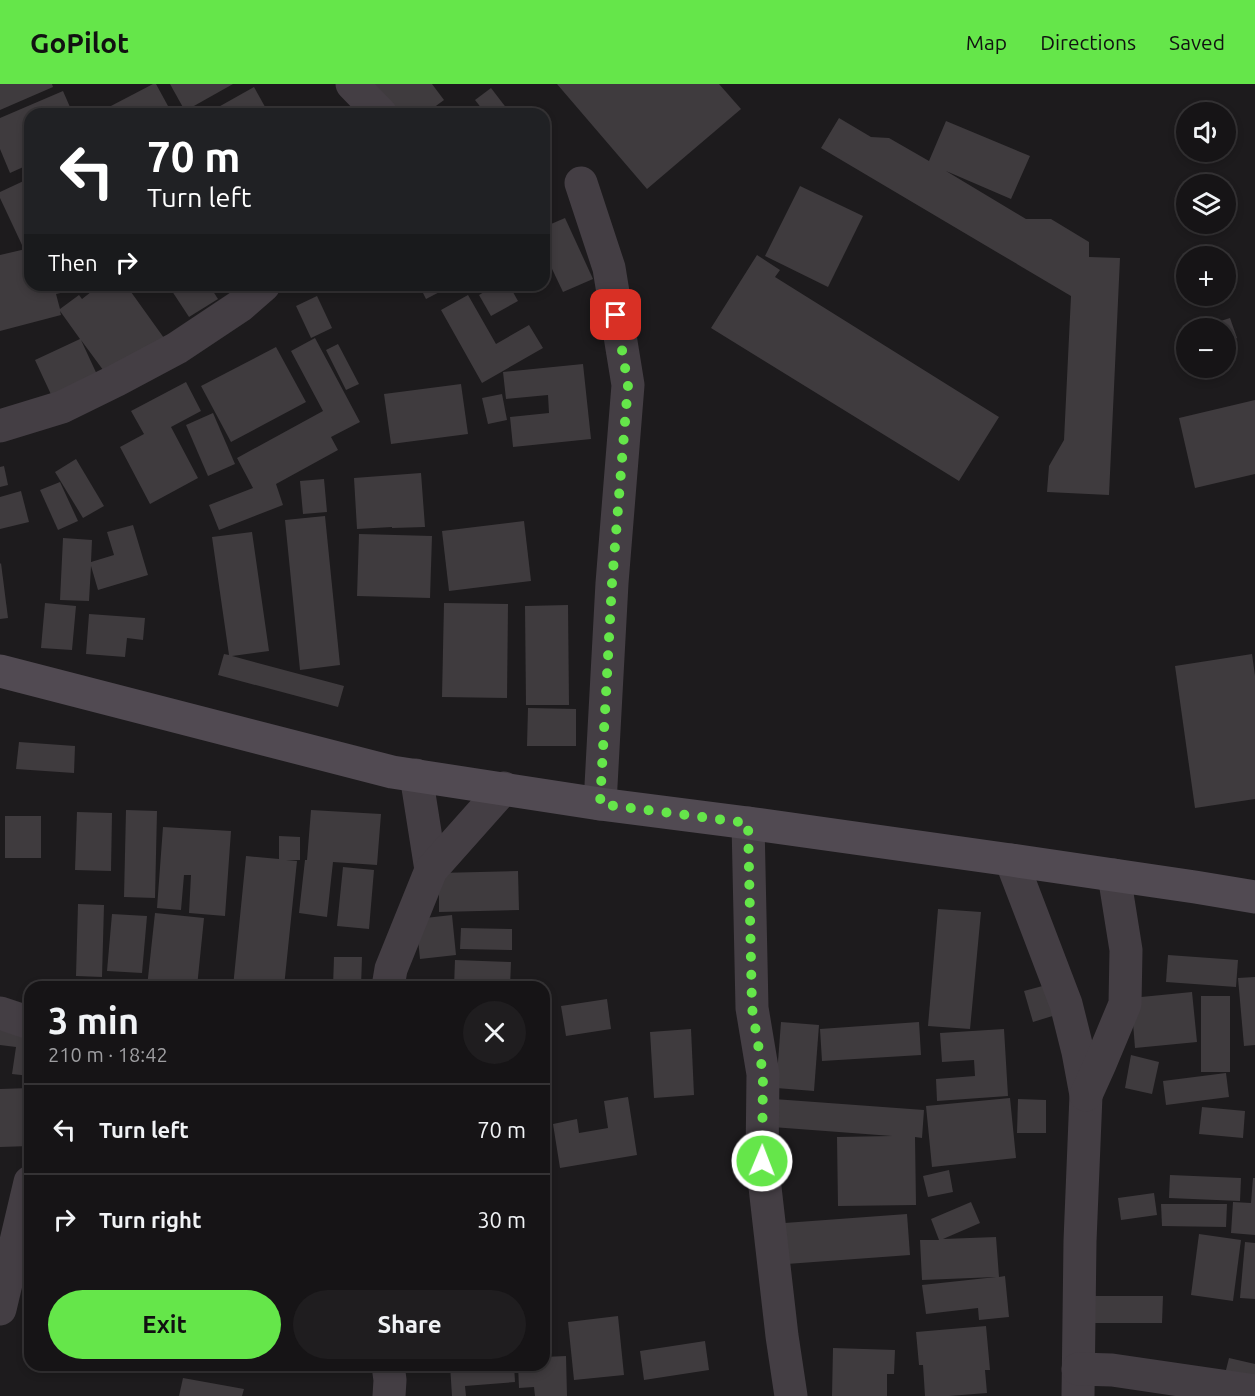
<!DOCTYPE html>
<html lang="en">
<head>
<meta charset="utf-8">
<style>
	:root { --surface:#161416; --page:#1f1d1f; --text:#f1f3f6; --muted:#9e9ea1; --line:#353335; --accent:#65e64a }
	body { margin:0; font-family:Ubuntu,sans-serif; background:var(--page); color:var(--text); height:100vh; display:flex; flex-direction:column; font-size:22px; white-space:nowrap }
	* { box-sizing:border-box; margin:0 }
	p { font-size:20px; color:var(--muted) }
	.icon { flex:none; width:33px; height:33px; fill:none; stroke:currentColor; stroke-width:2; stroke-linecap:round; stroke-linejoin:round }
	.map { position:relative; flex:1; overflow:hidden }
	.drawer { position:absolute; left:24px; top:897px; width:526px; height:390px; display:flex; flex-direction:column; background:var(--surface); border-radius:18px; box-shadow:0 3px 9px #0003,0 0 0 2px var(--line) }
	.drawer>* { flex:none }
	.banner { position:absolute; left:24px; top:24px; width:526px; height:183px; border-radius:18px; box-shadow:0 3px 9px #0003,0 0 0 2px var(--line); background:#202124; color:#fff; overflow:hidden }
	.fabs { position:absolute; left:1176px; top:18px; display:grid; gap:12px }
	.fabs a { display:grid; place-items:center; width:60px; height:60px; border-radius:50%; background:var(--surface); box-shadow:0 3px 9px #0003,0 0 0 2px var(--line); font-size:30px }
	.pin { position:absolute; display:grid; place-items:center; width:51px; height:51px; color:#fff; margin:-26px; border-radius:12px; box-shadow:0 3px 9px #0006 }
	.me { position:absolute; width:66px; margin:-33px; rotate:1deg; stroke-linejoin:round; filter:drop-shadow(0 0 4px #0008) }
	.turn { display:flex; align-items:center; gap:21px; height:126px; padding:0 24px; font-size:27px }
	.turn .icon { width:78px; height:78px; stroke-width:2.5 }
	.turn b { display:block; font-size:42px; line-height:51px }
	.then { display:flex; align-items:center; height:57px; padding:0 24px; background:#0003; gap:12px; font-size:22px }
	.round { display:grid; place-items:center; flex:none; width:63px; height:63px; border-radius:32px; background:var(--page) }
	.headline { display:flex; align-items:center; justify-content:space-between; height:102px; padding:0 24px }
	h1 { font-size:36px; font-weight:700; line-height:45px }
	.button { display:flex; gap:12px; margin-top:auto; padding:12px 24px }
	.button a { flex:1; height:69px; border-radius:36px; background:var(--accent); color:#111; font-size:24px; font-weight:700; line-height:69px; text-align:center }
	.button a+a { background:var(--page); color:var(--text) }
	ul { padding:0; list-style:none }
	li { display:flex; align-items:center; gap:18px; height:90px; padding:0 24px; border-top:2px solid var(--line) }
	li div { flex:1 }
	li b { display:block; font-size:22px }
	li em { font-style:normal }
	header { display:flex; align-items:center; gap:36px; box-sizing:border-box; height:84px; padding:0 30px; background:var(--accent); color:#111 }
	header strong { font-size:28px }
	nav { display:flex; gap:33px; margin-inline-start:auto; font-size:21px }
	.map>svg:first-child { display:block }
	.building { fill:#3f3b3e }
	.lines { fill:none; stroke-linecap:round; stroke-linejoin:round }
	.minor { stroke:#443e44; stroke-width:33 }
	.secondary { stroke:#514a52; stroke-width:33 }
	.route { stroke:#65e64a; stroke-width:10; stroke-dasharray:0 18 }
</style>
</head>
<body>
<header>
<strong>GoPilot</strong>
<nav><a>Map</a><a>Directions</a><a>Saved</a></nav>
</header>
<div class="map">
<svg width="1255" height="1312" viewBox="0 0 1255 1312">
	<rect width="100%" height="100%" fill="#1d1b1d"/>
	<g class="building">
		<polygon points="0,0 52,0 53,3 0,26"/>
		<polygon points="153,0 156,0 168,22 153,30 113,30 109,23"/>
		<polygon points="170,0 233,0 185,27"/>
		<polygon points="341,0 432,0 444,16 425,30 361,30"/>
		<polygon points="557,0 719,0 741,25 647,105"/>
		<polygon points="254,3 269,30 206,30"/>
		<polygon points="491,4 511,30 486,30 475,16"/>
		<polygon points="63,7 73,30 30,30 30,80 10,89 0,65 0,34"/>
		<polygon points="839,34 871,53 889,54 929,77 946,37 1030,72 1011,115 946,87 1026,135 1051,135 1089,158 1089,173 1120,174 1109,411 1047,408 1049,382 1064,356 1071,212 821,64"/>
		<polygon points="544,86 552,100 544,104"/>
		<polygon points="30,94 30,157 22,161 0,114 0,108"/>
		<polygon points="800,102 863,132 828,203 765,172"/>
		<polygon points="565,134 593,195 563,208 544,168 544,143"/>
		<polygon points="30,164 30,201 81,201 82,204 56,210 60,225 79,211 82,215 100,201 126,201 164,254 109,294 81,256 100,297 55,319 35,276 80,255 60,227 61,231 0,247 0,171"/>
		<polygon points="757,171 780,186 775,193 999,333 959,397 711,244"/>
		<polygon points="168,201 209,201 218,215 189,233"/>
		<polygon points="419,201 453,201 426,215"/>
		<polygon points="496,201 509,201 518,217 491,232 479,211"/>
		<polygon points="468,211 496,260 529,241 543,264 482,299 441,226"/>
		<polygon points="317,212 332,244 311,254 296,222"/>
		<polygon points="1230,234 1237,254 1226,258 1226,244 1209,244 1208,241"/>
		<polygon points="315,254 360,338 331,353 338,366 276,400 283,421 219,446 209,421 253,404 237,374 323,327 291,267"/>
		<polygon points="338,260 359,300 346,306 326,266"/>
		<polygon points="276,263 306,318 231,358 201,302"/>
		<polygon points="583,280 591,355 513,363 510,333 549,329 548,311 506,315 503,288"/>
		<polygon points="186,298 201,327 171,343 198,394 150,420 120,363 144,350 131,327"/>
		<polygon points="461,300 468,350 391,360 384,310"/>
		<polygon points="502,310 507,336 488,340 482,314"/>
		<polygon points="1255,316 1255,390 1195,404 1179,334"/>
		<polygon points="213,329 235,380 208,392 186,341"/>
		<polygon points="76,375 104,422 83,434 55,388"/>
		<polygon points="4,382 8,401 0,403 0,383"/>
		<polygon points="421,389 425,443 392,444 392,443 357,445 354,394"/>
		<polygon points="324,395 327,428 303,430 300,397"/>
		<polygon points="60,398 78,437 58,446 40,406"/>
		<polygon points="21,407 29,438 0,445 0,413"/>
		<polygon points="325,432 340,581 300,586 285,436"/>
		<polygon points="524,437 531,497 449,507 442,447"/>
		<polygon points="133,441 148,491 98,506 91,482 89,517 60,516 63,454 92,456 91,478 114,471 107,448"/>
		<polygon points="252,448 269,567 232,572 344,602 338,623 218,591 224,570 229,571 212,453"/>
		<polygon points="359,450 432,452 430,514 357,512"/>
		<polygon points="1,479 8,534 0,535 0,480"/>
		<polygon points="45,519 76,522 72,566 41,564"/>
		<polygon points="444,519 508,520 507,614 442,613"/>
		<polygon points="568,521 569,621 526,621 525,522"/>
		<polygon points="89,530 145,534 143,556 127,554 125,573 86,570"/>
		<polygon points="1252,570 1255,592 1255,715 1195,724 1175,582"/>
		<polygon points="528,624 576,625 576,662 527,662"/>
		<polygon points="19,658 75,662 74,689 16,685"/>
		<polygon points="126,726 157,727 155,814 124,813"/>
		<polygon points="311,726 381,730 377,781 333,778 327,833 299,829 305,776 307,776"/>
		<polygon points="77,728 112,729 111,787 75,786"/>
		<rect x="5" y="732" width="36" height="42"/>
		<polygon points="163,743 231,747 225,832 189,829 191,791 184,791 181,826 157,824"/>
		<polygon points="279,752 300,753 300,776 286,776 297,777 284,903 233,903 246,772 279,775"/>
		<polygon points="343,783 374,786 369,845 337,842"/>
		<polygon points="518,787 519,826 439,828 439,789"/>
		<polygon points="78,820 104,821 102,893 76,892"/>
		<polygon points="938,825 981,828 970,945 928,942"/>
		<polygon points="155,829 204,834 197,903 147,903"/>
		<polygon points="112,830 147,832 142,889 107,887"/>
		<polygon points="452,831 456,871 420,875 416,835"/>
		<polygon points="461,844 512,845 512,866 460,865"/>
		<polygon points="1168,871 1238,876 1236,903 1166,898"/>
		<polygon points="334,873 362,873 361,903 333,903"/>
		<polygon points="455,876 511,878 510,903 454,903"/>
		<polygon points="1255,893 1255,961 1244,962 1238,894"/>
		<polygon points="1050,900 1059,930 1033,938 1024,907"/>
		<polygon points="1192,908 1197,958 1135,964 1131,914"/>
		<rect x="1201" y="912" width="29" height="76"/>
		<polygon points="607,915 611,945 566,952 561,922"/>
		<polygon points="781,938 819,941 814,1007 776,1004"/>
		<polygon points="919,938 921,971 822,977 820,945"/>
		<polygon points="691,945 694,1011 654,1014 650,948"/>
		<polygon points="1004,945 1008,1012 937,1017 936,995 975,992 974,976 942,978 940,949"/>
		<polygon points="0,946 30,950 30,992 12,990 16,963 0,961"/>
		<polygon points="1131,971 1159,978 1152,1010 1125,1004"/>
		<polygon points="1226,989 1229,1013 1166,1021 1163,997"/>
		<polygon points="30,1004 30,1062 0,1063 0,1005"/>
		<polygon points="628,1013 637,1071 560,1084 553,1040 577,1035 579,1049 608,1044 604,1017"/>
		<polygon points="1010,1014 1016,1074 932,1083 926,1022"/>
		<polygon points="774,1015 924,1026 922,1054 915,1053 916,1121 838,1122 837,1053 892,1052 772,1043"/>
		<polygon points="1018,1015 1046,1016 1046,1049 1017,1049"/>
		<polygon points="1202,1023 1245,1027 1243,1054 1199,1050"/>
		<polygon points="949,1086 953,1108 928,1113 923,1092"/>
		<polygon points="1170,1091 1241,1094 1240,1117 1169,1114"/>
		<polygon points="1253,1094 1255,1094 1255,1151 1231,1149 1233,1118 1251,1119"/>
		<polygon points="1154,1109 1157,1131 1121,1136 1118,1114"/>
		<polygon points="971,1118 980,1139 943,1155 996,1153 999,1193 1005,1192 1009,1233 979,1236 978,1224 926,1230 922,1201 996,1193 922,1196 920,1156 939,1156 931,1135"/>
		<polygon points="1161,1120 1227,1120 1226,1143 1162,1142"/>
		<polygon points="907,1130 910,1171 773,1181 771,1140"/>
		<polygon points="1199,1150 1241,1156 1233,1217 1191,1211"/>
		<polygon points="1245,1158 1255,1159 1255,1215 1240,1214"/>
		<polygon points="1094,1212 1163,1212 1162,1239 1094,1239"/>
		<polygon points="618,1232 624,1291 574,1296 568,1238"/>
		<polygon points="986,1242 990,1286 985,1286 987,1309 949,1312 925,1312 923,1281 919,1281 916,1248"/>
		<polygon points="705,1257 709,1286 644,1296 640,1267"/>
		<polygon points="833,1264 895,1266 894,1290 887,1290 887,1312 832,1312"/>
		<polygon points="566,1272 567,1312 535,1312 534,1303 519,1304 518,1281 544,1281 544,1273"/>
		<polygon points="1229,1274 1255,1280 1255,1302 1224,1294"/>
		<polygon points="450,1281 514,1281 515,1298 465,1302 466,1312 452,1312"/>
		<polygon points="183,1294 244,1305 242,1312 179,1312"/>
	</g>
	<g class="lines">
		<g class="minor">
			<polyline points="352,0 381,30"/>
			<polyline points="581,99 609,184 628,301 612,499 600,720"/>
			<polyline points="0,342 62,323 117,296 177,264 240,222 264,201"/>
			<polyline points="416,691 431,786"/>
			<polyline points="748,739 752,924 763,990 762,1077 782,1252 791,1312"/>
			<polyline points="1011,776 1066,920 1078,968 1086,1011 1080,1157 1078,1312"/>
			<polyline points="388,903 391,885 431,786 504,704"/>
			<polyline points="0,929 30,939"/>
			<polyline points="1086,1011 1100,980 1125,920 1126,866 1114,791"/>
			<polyline points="0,1225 30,1098"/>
			<polyline points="388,1281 390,1296 389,1312"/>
			<polyline points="1078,1285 1112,1286 1255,1307"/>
		</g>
		<polyline class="secondary" points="0,587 392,688 600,720 748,739 1011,776 1195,803 1255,813"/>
	</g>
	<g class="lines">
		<polyline class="route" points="616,231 628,301 612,499 600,720 748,739 752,924 763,990 762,1077"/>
	</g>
</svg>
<div class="fabs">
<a><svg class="icon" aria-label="sound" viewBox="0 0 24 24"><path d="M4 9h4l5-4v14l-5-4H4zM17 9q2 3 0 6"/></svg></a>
<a><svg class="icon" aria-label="layers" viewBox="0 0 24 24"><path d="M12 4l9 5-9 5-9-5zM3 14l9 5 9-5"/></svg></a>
<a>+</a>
<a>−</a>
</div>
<div class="pin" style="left:616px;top:231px;background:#d93025"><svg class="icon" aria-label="arrive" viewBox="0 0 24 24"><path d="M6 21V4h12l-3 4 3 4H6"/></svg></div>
<svg class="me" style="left:762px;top:1077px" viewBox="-20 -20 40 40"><circle r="17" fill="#65e64a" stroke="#fff" stroke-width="3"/><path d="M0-11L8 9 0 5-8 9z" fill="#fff"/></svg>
<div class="banner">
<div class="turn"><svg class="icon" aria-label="left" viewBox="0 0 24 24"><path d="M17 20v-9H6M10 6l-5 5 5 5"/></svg><div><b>70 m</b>Turn left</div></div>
<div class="then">Then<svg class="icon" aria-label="right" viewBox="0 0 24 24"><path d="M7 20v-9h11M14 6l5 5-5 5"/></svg></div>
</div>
<section class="drawer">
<div class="headline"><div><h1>3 min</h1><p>210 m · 18:42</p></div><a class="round"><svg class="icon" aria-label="close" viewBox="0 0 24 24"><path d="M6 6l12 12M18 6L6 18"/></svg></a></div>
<ul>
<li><svg class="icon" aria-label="left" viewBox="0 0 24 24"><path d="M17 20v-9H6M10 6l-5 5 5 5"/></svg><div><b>Turn left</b></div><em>70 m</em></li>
<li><svg class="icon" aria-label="right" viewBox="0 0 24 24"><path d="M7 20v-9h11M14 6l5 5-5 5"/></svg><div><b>Turn right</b></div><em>30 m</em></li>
</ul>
<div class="button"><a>Exit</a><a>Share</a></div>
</section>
</div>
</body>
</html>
